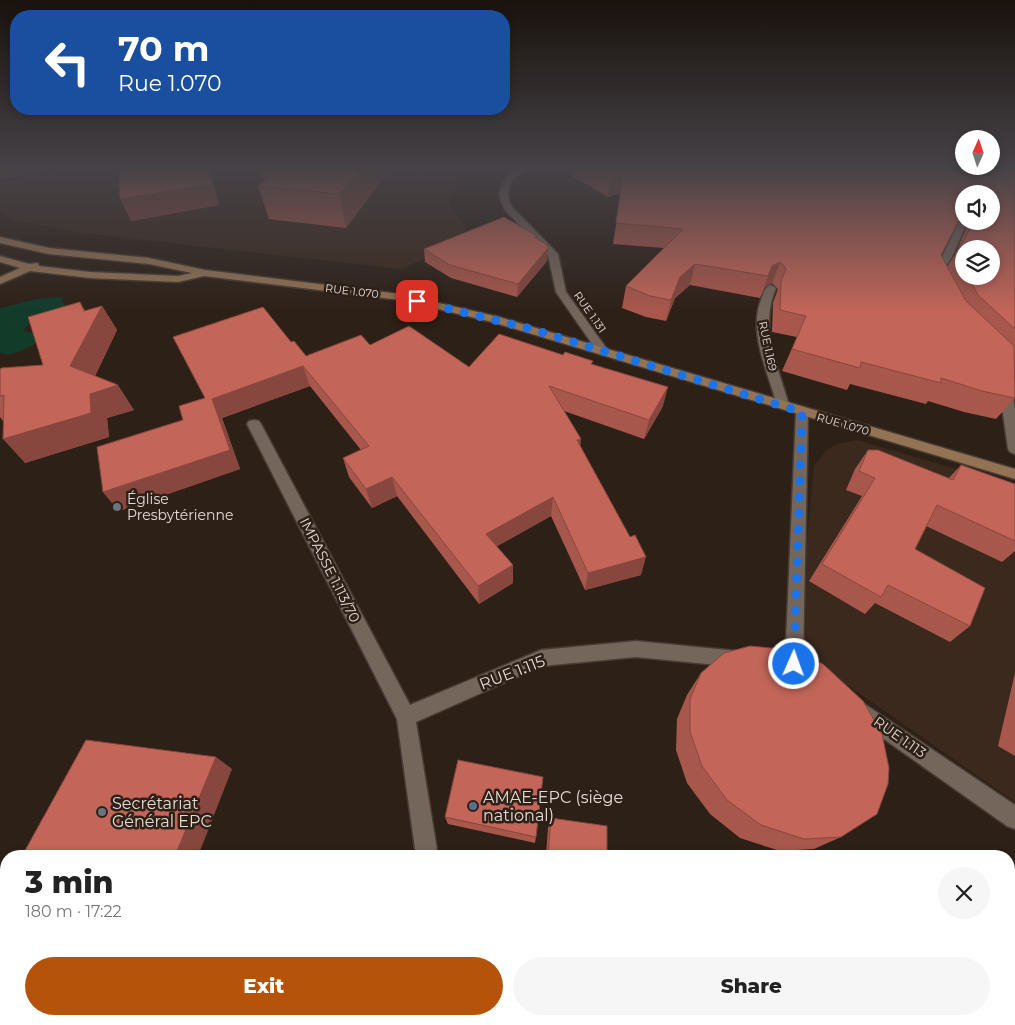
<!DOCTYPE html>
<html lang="en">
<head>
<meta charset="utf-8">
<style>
	:root { --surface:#fff; --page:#f6f6f6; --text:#222; --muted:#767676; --accent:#b45309 }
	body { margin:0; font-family:Montserrat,sans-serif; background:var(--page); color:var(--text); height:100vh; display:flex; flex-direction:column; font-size:19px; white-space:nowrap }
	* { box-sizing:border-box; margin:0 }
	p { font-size:16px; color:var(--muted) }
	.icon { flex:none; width:28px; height:28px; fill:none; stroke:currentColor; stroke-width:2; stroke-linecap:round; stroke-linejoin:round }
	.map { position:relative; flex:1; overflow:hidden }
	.panel { position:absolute; left:0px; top:850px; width:1015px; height:175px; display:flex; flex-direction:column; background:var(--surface); border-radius:20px 20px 0 0; box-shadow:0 2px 8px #0003 }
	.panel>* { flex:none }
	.banner { position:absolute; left:10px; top:10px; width:500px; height:105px; border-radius:20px; box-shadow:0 2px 8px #0003; background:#1a4fa0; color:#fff; overflow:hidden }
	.needle { width:32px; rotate:3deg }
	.tools { position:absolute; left:955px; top:130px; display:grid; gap:10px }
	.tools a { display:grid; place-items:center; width:45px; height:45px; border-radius:50%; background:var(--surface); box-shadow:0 2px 8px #0003; font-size:25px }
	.pin { position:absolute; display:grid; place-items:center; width:42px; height:42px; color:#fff; margin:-21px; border-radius:10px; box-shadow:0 2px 8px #0006 }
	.me { position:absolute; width:55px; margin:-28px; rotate:2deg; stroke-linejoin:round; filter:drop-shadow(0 0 4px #0008) }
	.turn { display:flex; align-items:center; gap:18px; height:105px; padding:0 25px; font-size:22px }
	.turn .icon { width:65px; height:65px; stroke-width:2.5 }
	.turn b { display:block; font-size:35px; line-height:42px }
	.round { display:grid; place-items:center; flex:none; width:52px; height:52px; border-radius:26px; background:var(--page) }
	.head { display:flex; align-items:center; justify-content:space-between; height:85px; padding:0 25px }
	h1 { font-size:30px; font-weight:800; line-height:38px }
	.action { display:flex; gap:10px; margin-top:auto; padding:10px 25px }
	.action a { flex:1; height:58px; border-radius:30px; background:var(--accent); color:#fff; font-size:20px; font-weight:800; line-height:58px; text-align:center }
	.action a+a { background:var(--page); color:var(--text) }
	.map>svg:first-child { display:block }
	.built { fill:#3a291c }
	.green { fill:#123b2a }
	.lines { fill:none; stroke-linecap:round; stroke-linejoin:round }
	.street-casing { stroke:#473c35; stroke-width:3 }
	.secondary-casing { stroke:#473c35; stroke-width:3 }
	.street { fill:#75665b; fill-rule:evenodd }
	.secondary { fill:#937354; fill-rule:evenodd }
	.wall { fill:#a8574c; fill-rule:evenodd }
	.shaded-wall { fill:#88473e }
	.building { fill:#c36558; stroke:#88473e }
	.route { stroke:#1a73e8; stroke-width:9; stroke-dasharray:0 16.2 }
	.worship-dot { fill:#6b7280; stroke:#2d2017; stroke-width:2 }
	.service-dot { fill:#5c6f8a; stroke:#2d2017; stroke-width:2 }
	.labels { text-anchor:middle; stroke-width:5; stroke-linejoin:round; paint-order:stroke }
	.far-street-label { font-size:11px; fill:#e4dad4; stroke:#2d2017 }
	.poi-label { font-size:14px; fill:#e4dad4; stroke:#2d2017; text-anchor:start }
	.street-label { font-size:14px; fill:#e4dad4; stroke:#2d2017 }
	.near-street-label { font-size:16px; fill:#e4dad4; stroke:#2d2017 }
	.near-poi-label { font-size:16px; fill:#e4dad4; stroke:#2d2017; text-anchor:start }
</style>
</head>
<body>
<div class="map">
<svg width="1015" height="1025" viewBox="0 0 1015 1025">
	<rect width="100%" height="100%" fill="#2d2017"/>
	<g class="built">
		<polygon points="65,168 463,168 449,204 466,227 460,244 401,269 82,233 13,220 0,213 0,182"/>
		<polygon points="857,440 1015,486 1015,802 817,664 810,655 805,640 807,539 814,466 827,450 837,444"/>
	</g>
	<path class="green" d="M57,297L63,298L62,302L66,306L65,310L41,322L29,324L23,331L41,334L36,343C26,348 12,358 0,353V308L37,299Z"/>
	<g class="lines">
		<defs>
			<g id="street">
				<polygon points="521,168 529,169 516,177 510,184 508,194 509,201 512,207 558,254 566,292 607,349 605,351 597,351 556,292 548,255 505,210 501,201 499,194 502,184 510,174"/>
				<polygon points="964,217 964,221 968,221 952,257 940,275 942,278 941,280 933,280 930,275 942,257 960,220"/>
				<path d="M771,285L776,288C759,328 778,366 789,405L783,409L777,405C768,372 747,331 762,297C764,291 765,287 771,285Z"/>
				<polygon points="1005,382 1011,386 1015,409 1015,454 1010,452 1008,449 999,386"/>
				<polygon points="802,408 808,412 803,660 807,663 810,669 807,675 801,678 788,670 785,664 796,412"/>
				<polygon points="254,420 259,421 261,424 410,705 541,650 636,641 738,651 744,653 747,659 744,665 738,667 636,657 542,666 416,722 438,856 416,856 397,719 247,424 249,421"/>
				<polygon points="857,699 1015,805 1015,829 1007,826 850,715 847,708 850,701"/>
				<rect x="430" y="1019" width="26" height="6"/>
			</g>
			<polygon id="secondary" points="0,237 49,248 149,258 205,270 400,294 499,317 1015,469 1015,479 492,322 400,300 204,276 178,282 90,278 30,271 0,284 0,277 20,268 0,262 0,256 29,264 38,263 39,266 90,272 178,276 192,273 149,264 49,254 0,243"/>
		</defs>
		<use href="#street" class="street-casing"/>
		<use href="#secondary" class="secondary-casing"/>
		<use href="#street" class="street"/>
		<use href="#secondary" class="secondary"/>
	</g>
	<g class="wall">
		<polygon points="109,168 209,168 219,205 131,221 121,170"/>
		<polygon points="259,168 426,168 424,171 390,169 346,228 269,219 258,186 264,182"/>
		<path d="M566,168H1015V398L996,419L964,412L928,401L926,404L850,384L847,390L782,371L797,337L772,332L773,303L778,289L772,283L765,287L760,298L690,285L675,298L666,321L646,317L622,308L626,286L664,248L613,244L621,193L608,197L572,176V172ZM964,194H991V221H969L956,253L947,267L941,255L960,218ZM964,249L991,276H964Z"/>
		<polygon points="537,236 537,239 548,248 547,261 517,297 451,278 425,262 424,249"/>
		<polygon points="102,306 117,330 95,376 134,410 107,418 109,437 25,463 3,421 0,417 0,370 43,365 86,311"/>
		<polygon points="291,342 306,356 370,345 469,367 593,364 663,406 644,439 564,411 581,439 580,445 641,575 585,590 551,516 497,546 513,583 479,604 397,496 372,508 349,477 343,458 361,450 310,386 222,418 240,469 119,511 103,492 183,420"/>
		<polygon points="868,450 949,478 961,465 1015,484 1015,551 1002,562 926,526 915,549 970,626 950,642 875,603 865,614 809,581 862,496 846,490 855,469"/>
		<polygon points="701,673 841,837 814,849 780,851 740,838 710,814 687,783 676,750 677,719 687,695"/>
		<polygon points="1015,673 1015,756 998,746"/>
		<polygon points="445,817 536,837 535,843 448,824"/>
		<polygon points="551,818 607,856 546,856 548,828"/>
		<polygon points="550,1019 650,1019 650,1025 549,1025"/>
		<polygon points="876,1019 1009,1019 1015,1025 880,1025"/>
	</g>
	<g class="shaded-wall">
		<polygon points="0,168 58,168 0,180"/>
		<polygon points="207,168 209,168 219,205 131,221 120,199"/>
		<polygon points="361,168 390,168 390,169 346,228 339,194"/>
		<polygon points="623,174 621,193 608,197 610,178"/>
		<polygon points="548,248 547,261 517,297 518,284"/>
		<polygon points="780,262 772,283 765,287 760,298 772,266"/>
		<polygon points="695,264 690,285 675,298 666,321 671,300 680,277"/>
		<polygon points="80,302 93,323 102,306 117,330 88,391 70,366"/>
		<polygon points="303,366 310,386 222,418 240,469 119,511 103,492 212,399"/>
		<polygon points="118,385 134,410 107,418 109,437 25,463 3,439 90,394"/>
		<polygon points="668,387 663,406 644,439 649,420"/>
		<polygon points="581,439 579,458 577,440"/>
		<polygon points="392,477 397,496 372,508 366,489"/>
		<polygon points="553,497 551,516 487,552 486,534"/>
		<polygon points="646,557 641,575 585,590 588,573"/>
		<polygon points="513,565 513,583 479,604 478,586"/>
		<polygon points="216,757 232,769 198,856 175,856"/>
	</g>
	<g class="building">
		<polygon points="121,168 207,168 211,184 120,199 119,186"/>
		<polygon points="280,168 361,168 339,194 258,186"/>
		<polygon points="593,168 1015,168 1015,329 978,295 968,276 991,276 991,249 964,249 964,270 955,254 966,237 973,221 991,221 991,194 964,194 964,211 941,255 966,301 1014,346 1015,398 982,391 941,378 941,383 861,362 860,368 792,349 806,316 780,310 781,282 786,268 780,262 772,266 768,276 695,264 680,277 671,300 650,296 626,286 683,229 616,223 623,174 610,178"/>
		<polygon points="504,217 537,236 534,237 547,245 548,248 518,284 450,265 424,249"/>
		<polygon points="80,302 84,311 102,306 70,366 118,385 90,394 91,413 3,439 4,395 0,396 0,370 1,368 43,365 28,317"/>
		<polygon points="263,307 291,342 294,341 306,356 361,335 370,345 409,326 469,367 499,334 563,355 565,352 593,361 591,364 668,387 649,420 549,386 581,439 577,440 630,537 635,535 646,557 588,573 553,497 486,534 513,565 478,586 392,477 366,489 343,458 369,446 303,366 212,399 230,450 103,492 97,447 183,420 179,406 205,398 173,337"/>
		<polygon points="868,450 878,450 953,480 961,465 1015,484 1015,541 937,505 915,549 985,588 970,626 888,585 881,597 822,564 875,478 859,471"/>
		<polygon points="750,646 792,650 823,664 863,701 882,734 889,768 888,784 877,814 841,837 804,839 761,825 727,800 702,766 690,732 690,699 701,673 724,653"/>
		<polygon points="86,740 216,757 175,856 22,856"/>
		<polygon points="458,760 543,777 536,837 445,817"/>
		<polygon points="551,818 607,826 607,856 548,856"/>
		<polygon points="6,884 6,989 0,989 0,895"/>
		<polygon points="1009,928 1015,936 1015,1025 913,1025 909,1019 1009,1019"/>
		<rect x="553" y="1019" width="97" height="6"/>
	</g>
	<linearGradient id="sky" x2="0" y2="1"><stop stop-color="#19120d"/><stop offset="0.54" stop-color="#464247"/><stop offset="1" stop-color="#464247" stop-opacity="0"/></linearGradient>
	<rect width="1015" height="312" fill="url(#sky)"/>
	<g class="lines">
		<polyline class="route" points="417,301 531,329 802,412 794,664"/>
	</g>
	<g class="worship-dot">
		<circle cx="117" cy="507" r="5"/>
		<circle cx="102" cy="812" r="5"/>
	</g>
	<circle class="service-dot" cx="473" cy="806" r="5"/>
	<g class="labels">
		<g class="far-street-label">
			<text transform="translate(352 291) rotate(7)" y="4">RUE 1.070</text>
			<text transform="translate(590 312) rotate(55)" y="4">RUE 1.131</text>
			<text transform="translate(768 346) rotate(78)" y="4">RUE 1.169</text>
			<text transform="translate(843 424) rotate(16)" y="4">RUE 1.070</text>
		</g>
		<g class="poi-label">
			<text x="127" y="504">Église<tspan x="127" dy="16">Presbytérienne</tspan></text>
		</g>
		<g class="street-label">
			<text transform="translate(330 570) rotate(63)" y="5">IMPASSE 1.113/70</text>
			<text transform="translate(900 737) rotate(35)" y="5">RUE 1.113</text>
		</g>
		<g class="near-street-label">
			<text transform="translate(512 672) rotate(-21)" y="6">RUE 1.115</text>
		</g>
		<g class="near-poi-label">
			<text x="483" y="803">AMAE-EPC (siège<tspan x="483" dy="18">national)</tspan></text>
			<text x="112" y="809">Secrétariat<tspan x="112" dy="18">Général EPC</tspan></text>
		</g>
	</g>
</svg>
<div class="tools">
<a><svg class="needle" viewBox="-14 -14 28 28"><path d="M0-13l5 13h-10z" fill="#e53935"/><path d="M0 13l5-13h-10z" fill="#767676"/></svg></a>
<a><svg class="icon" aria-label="sound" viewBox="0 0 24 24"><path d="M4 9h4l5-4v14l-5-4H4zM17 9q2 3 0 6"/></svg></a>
<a><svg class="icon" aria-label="layers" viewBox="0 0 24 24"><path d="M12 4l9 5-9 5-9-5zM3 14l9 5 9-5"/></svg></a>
</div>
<div class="pin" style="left:417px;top:301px;background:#d93025"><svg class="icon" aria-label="arrive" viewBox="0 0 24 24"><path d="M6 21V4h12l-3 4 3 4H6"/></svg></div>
<svg class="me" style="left:794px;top:664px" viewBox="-20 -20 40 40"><circle r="17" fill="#1a73e8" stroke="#fff" stroke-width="3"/><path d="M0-11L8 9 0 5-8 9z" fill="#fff"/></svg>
<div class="banner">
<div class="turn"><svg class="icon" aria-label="left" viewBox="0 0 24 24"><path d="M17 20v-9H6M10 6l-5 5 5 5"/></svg><div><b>70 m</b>Rue 1.070</div></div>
</div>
<section class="panel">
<div class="head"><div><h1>3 min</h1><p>180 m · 17:22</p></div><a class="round"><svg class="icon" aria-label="close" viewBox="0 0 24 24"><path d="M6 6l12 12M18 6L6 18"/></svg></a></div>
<div class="action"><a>Exit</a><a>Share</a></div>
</section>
</div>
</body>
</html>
